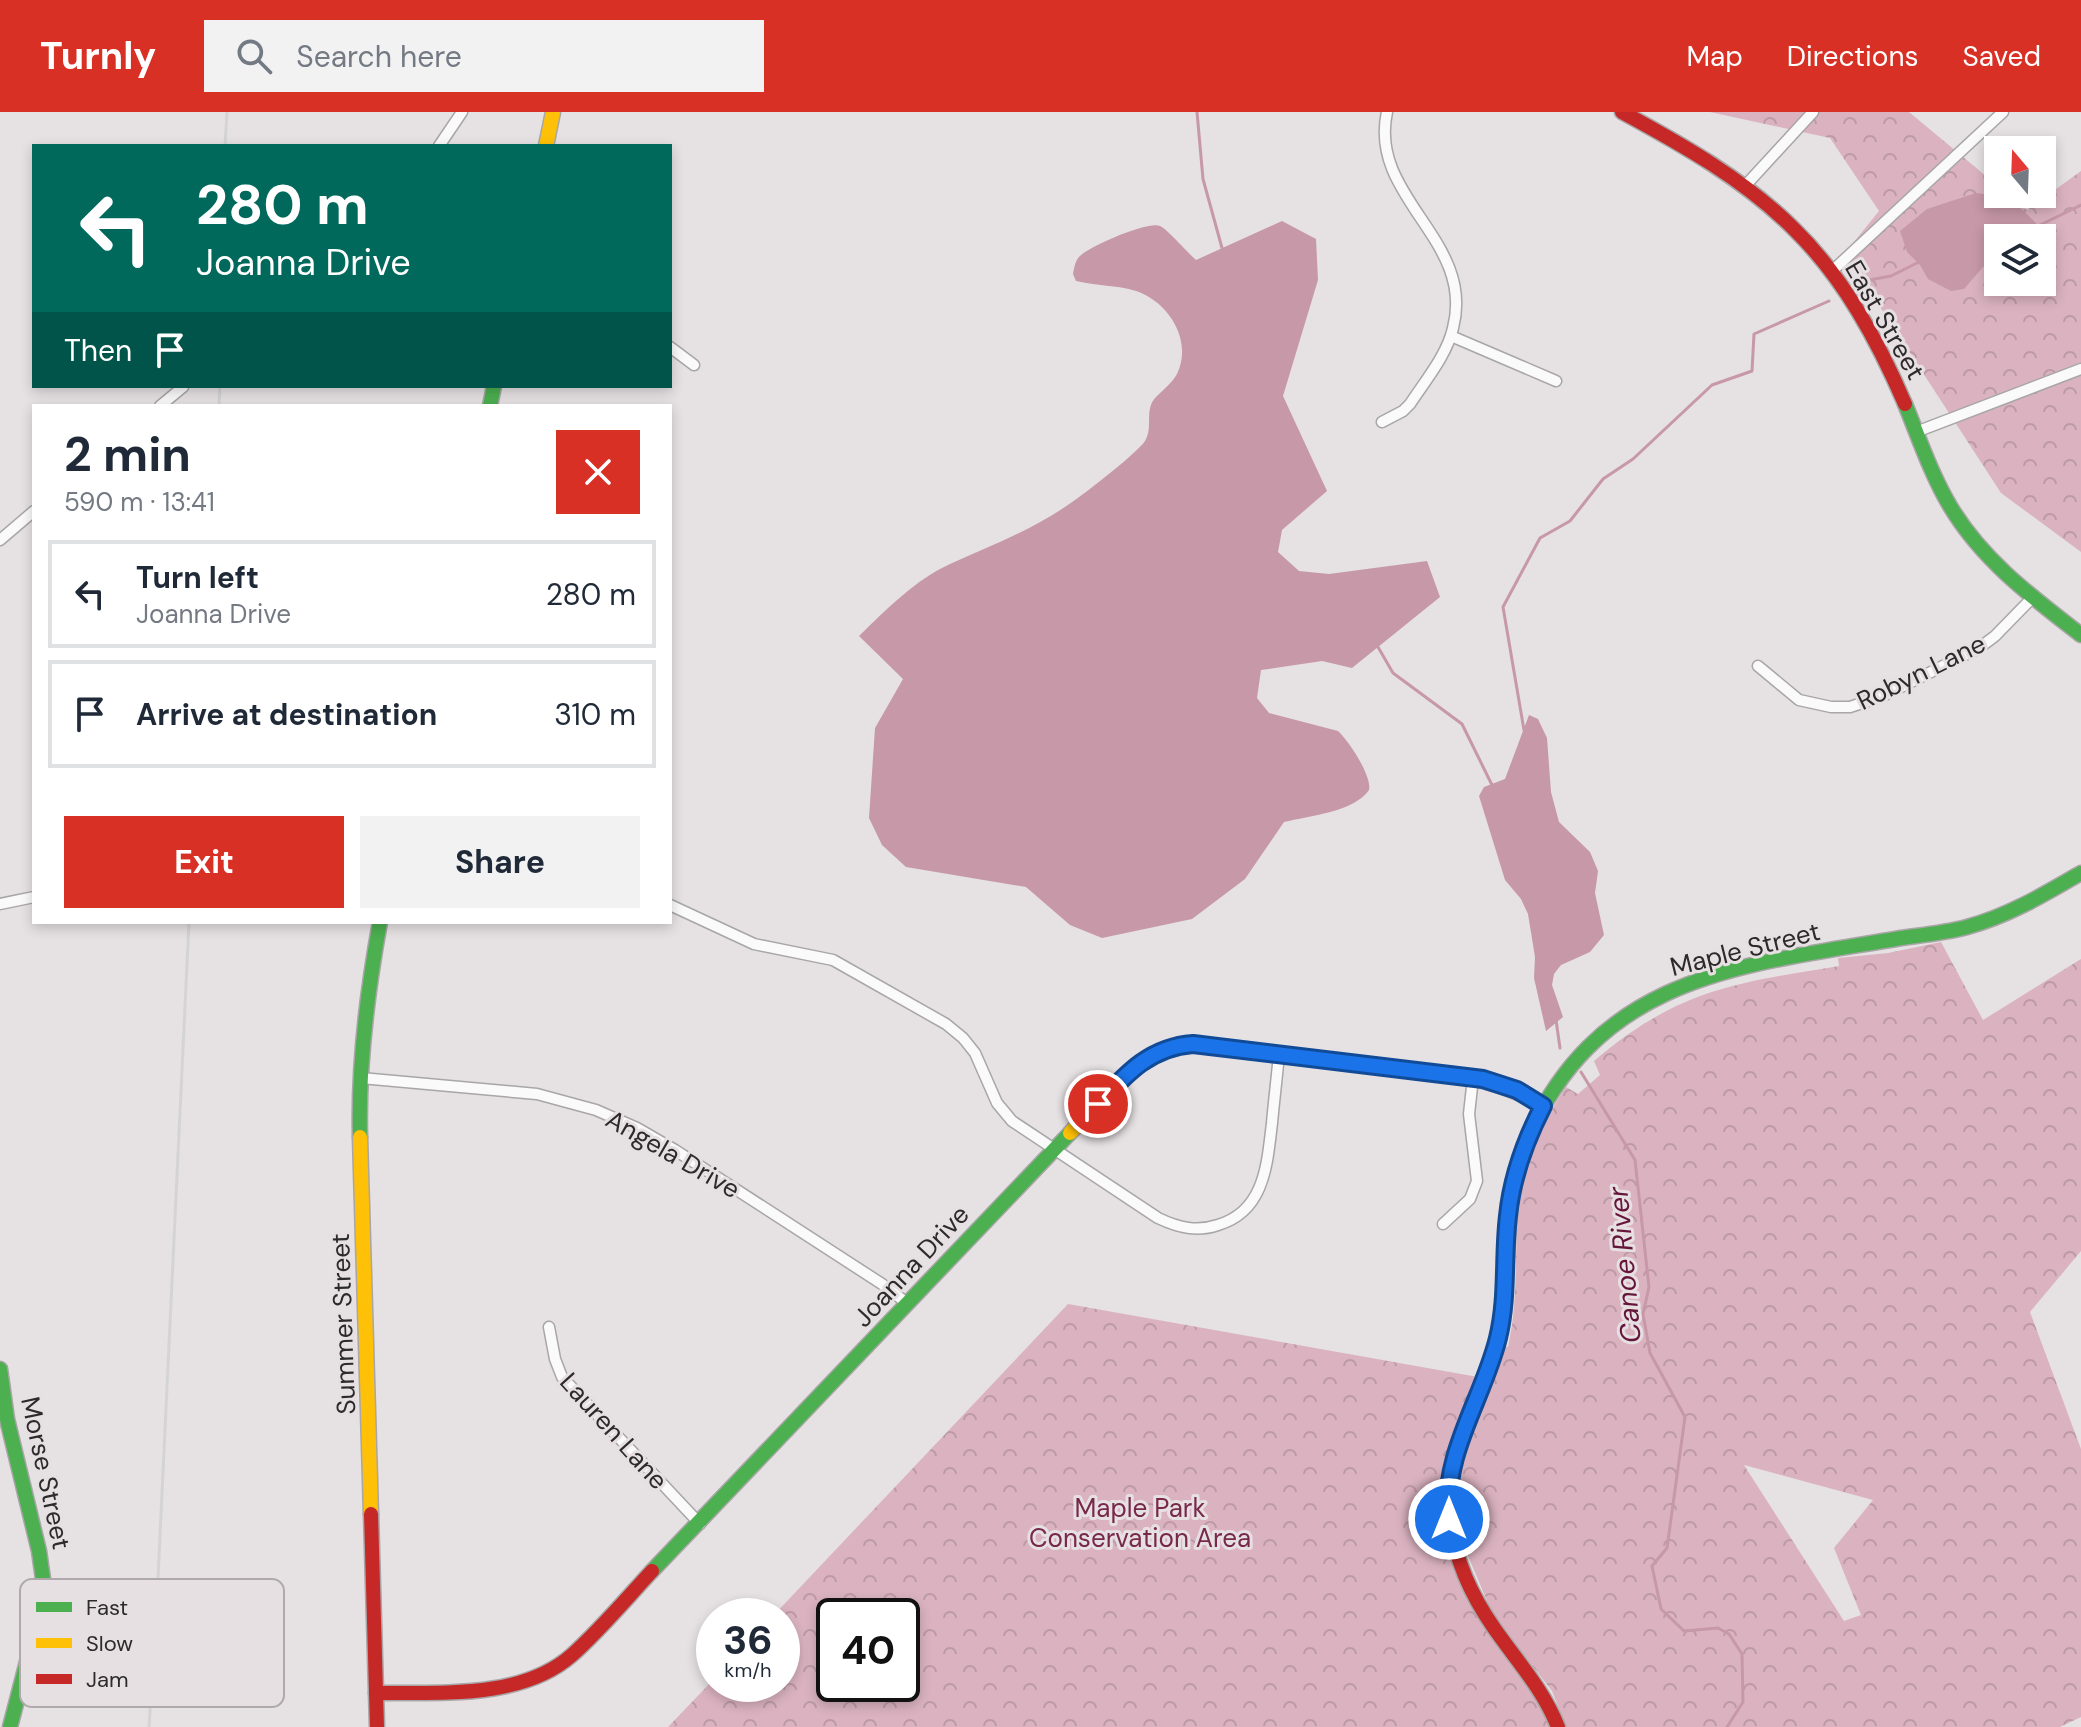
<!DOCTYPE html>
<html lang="en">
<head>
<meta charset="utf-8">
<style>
	:root { --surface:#fff; --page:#f2f2f3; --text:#1f2937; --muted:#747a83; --line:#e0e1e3; --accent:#d93025 }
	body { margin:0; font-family:"DM Sans",sans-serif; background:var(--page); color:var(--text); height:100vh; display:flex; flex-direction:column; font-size:30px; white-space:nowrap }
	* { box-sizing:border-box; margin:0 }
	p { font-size:26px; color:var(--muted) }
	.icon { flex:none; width:44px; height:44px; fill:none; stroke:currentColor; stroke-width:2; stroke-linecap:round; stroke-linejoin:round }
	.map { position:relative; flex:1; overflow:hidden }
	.details { position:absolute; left:32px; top:292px; width:640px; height:520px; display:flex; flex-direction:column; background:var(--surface); border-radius:0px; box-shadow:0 4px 12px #0003 }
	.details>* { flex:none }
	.banner { position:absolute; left:32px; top:32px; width:640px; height:244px; border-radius:0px; box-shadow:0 4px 12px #0003; background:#00695c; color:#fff; overflow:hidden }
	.needle { width:52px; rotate:341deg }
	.controls { position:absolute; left:1984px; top:24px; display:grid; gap:16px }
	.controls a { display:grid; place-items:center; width:72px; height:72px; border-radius:0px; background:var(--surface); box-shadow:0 4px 12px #0003; font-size:40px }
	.speed { position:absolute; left:696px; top:1486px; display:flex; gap:16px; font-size:40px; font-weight:700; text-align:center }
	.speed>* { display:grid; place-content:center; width:104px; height:104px; border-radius:50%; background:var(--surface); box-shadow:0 4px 12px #0003; line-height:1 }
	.speed small { font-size:20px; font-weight:400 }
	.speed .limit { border:4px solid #111; border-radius:12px; background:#fff; color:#111 }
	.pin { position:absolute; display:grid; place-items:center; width:68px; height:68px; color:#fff; margin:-34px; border:4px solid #fff; border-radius:50%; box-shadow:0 2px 8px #0007 }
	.me { position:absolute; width:88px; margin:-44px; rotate:0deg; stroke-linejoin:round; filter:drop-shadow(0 0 6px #0008) }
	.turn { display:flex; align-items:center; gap:28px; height:168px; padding:0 32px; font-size:36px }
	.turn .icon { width:104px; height:104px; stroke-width:2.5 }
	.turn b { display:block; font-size:56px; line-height:68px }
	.then { display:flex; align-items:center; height:76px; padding:0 32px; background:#0003; gap:16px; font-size:30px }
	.round { display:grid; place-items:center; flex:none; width:84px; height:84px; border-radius:0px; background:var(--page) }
	.overview { display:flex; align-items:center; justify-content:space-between; height:136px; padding:0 32px }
	h1 { font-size:48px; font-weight:700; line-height:60px }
	.button { display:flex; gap:16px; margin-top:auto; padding:16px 32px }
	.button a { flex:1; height:92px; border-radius:0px; background:var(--accent); color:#fff; font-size:32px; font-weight:700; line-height:92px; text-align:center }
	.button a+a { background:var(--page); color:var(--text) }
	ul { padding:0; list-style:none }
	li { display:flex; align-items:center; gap:24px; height:108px; margin:0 16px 12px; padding:0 16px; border:4px solid var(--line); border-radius:0px }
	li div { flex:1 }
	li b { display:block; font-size:30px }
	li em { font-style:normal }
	header { display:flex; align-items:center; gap:48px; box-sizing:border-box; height:112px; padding:0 40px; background:var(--accent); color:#fff }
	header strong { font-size:38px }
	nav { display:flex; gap:44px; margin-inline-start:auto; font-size:28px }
	.search { width:560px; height:72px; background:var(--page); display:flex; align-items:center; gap:20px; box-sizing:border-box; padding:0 28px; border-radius:0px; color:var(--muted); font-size:30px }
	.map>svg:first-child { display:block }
	.forest { fill:url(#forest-crowns); fill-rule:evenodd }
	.water { fill:#c798a8 }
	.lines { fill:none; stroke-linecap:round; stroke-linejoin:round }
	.stream { stroke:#c798a8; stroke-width:3 }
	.street-casing { stroke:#a8a6a6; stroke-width:13 }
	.fast-casing { stroke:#a8a6a6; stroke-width:17 }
	.slow-casing { stroke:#a8a6a6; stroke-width:17 }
	.jam-casing { stroke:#a8a6a6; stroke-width:17 }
	.street { stroke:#fbfafb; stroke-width:10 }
	.fast { stroke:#4caf50; stroke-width:14 }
	.slow { stroke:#ffc107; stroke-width:14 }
	.jam { stroke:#c62828; stroke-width:14 }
	.rail { stroke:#d5d4d5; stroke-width:3 }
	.route-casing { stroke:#114b97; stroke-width:20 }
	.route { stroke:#1a73e8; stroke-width:14 }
	.labels { text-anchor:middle; stroke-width:6; stroke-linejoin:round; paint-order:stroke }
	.street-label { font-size:26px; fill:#2d2a2b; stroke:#e7e0e2 }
	.park-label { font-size:26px; fill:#782849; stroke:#e7e0e2 }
	.water-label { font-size:28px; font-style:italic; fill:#651539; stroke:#e7e0e2 }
	.key { fill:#e7e0e2; stroke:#afa9ab; stroke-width:2 }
	.key-label { font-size:22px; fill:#2d2a2b }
</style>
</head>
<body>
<header>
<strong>Turnly</strong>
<div class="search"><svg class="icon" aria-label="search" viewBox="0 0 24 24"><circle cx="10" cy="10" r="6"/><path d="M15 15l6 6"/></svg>Search here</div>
<nav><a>Map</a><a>Directions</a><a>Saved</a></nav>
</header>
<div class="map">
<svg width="2081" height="1615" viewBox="0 0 2081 1615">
	<defs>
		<pattern id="forest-crowns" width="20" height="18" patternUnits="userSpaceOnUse" patternTransform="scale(2)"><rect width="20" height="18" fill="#dbb3c0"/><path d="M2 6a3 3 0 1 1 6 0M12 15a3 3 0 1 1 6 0" fill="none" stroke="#bc9aa5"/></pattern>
	</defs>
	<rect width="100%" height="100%" fill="#e6e1e3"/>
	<g class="forest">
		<path d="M1710,0H1909L1998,74V82H2007L2027,98L2081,59V440L2001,381L1845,141L1879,99L1830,26ZM1998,126H2042V170H1998Z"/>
		<path d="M1941,830L1983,908L2081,847V1139L2030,1200L2081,1337V1605L2060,1615H1566L1552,1579L1493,1503L1460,1425L1456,1406L1455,1379L1460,1351L1504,1234L1508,1235L1509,1230C1517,1192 1515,1157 1517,1119C1519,1067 1537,1018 1566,975L1578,982L1600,963L1594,949C1677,878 1735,871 1839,854L1838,846L1888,841ZM1744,1353L1873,1388L1834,1436L1861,1503L1844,1509Z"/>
		<path d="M1068,1192L1478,1265L1444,1357L1441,1388L1443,1414L1480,1508L1539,1585L1552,1615H668L714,1567V1572H782V1504H773ZM834,1504H902V1572H834Z"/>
	</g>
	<g class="water">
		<path d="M1976,81C2011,85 2022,95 2044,120L2040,126H1998V149L1983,155L1964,177L1951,179L1928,167L1920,153L1907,140L1900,119L1927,97Z"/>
		<path d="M1282,109L1316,127L1318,168L1283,284L1327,379L1282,418L1278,440L1299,459L1329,462L1427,449L1440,485L1352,556L1322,549L1261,558L1257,586L1269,601L1338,619C1349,629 1372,664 1369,678C1354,700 1309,704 1284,710L1245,767L1192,807L1102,826L1070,813L1026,775L906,755L882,733L869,706L875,616L903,567L859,524C887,497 915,468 950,452C992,433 1037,416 1075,388C1088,379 1138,340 1145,329C1154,314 1143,297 1157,284C1164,277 1172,271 1177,262C1193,229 1169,190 1136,179C1117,173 1096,174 1076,169L1073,162C1074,157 1075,149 1079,145C1088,135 1147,109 1160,114C1166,116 1188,141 1196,148Z"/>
		<polygon points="1529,603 1538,607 1547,626 1551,680 1559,710 1590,740 1598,759 1595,781 1604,823 1590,840 1561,853 1554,862 1552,873 1563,905 1546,919 1534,866 1535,845 1528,802 1521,787 1505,768 1479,684 1484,675 1505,667"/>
	</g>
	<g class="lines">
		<g class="stream">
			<polyline points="1197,0 1203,67 1222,136"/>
			<polyline points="2038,114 2081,93"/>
			<polyline points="1853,171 1891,164 1921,149"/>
			<polyline points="1378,535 1393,561 1462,612 1492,673"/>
			<polyline points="1524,618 1503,495 1540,426 1570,409 1603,367 1633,347 1712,273 1752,259 1754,222 1829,189"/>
			<polyline points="1556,908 1560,936"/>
			<polyline points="1581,960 1635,1048 1649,1175 1643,1202 1650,1241 1685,1305 1667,1436 1652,1454 1661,1497 1684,1519 1718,1516 1729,1522 1742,1542 1743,1590 1727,1615"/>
		</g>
		<defs>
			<g id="street">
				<polyline points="439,34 462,0"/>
				<polyline points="1745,74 1813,0"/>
				<polyline points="1831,160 2003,0"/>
				<polyline points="1451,224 1556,269"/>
				<polyline points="670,235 694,253"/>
				<polyline points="160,294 183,275"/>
				<path d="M1382,310L1403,299L1410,292C1425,269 1447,243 1453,216C1476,128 1368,86 1387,0"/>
				<polyline points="1916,320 2081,257"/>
				<polyline points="0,428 34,399"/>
				<polyline points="1758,554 1799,588 1831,595 1850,595 1883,584 1979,536 1995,524 2033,485"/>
				<polyline points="0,792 34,785"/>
				<path d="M670,793L754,832L833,848L946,912L963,926L975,941L997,991L1012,1009L1158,1106C1179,1116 1197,1120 1218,1113C1265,1099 1267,1052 1272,1011C1274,988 1277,965 1279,942"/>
				<polyline points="361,966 537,982 596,998 637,1016 675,1038 882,1172 908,1192"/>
				<polyline points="1443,1112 1470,1087 1477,1069 1469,1002 1473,966"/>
				<polyline points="549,1215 555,1247 562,1265 700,1412"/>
			</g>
			<g id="fast">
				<path d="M1905,292C1919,326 1931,362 1950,394C1982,448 2032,485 2081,523"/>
				<polyline points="490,294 494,274"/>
				<path d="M360,1025C358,952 367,881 380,810"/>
				<polyline points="0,1257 7,1307 39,1439 43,1467 41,1496 10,1615"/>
				<path d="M1456,1341C1470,1299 1491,1259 1500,1216C1512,1152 1501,1087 1528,1025C1601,861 1745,853 1901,826C1923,823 1945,821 1967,815C2008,804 2045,782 2081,761"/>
				<polyline points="652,1459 1070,1021"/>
			</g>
			<g id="slow">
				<polyline points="546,34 553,0"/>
				<path d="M1070,1021C1106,983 1138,938 1193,932L1416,959"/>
				<polyline points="360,1025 371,1402"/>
			</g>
			<g id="jam">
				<path d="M1622,0C1683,33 1745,68 1794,117C1844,166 1878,229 1905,292"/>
				<path d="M1416,959C1466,965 1498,967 1543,994"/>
				<path d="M1456,1341C1439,1404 1457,1463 1494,1516C1517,1549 1543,1577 1558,1615"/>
				<polyline points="371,1402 377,1615"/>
				<path d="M376,1581C438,1580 521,1588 572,1543C600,1518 626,1487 652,1459"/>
			</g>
		</defs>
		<use href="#street" class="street-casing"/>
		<use href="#fast" class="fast-casing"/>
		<use href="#slow" class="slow-casing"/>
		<use href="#jam" class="jam-casing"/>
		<use href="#street" class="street"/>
		<use href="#fast" class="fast"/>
		<use href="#slow" class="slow"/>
		<use href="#jam" class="jam"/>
		<g class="rail">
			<polyline points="225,34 227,0"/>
			<polyline points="219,294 220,274"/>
			<polyline points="149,1615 157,1487 189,810"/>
		</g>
	</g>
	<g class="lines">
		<defs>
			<path id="route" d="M1098,992C1126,962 1150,935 1193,932L1483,967L1517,978L1543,994C1525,1029 1512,1064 1508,1104C1503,1145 1508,1185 1498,1226C1483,1287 1442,1342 1449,1407"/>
		</defs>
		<use href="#route" class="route-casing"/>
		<use href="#route" class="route"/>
	</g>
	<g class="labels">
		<g class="street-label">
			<text transform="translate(1885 208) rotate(60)" y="9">East Street</text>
			<text transform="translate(1921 560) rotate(-26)" y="9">Robyn Lane</text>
			<text transform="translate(1745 837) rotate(-14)" y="9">Maple Street</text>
			<text transform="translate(673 1042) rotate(30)" y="9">Angela Drive</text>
			<text transform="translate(911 1154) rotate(-47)" y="9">Joanna Drive</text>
			<text transform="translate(343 1212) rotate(-92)" y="9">Summer Street</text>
			<text transform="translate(614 1319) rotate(48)" y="9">Lauren Lane</text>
			<text transform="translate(46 1361) rotate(78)" y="9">Morse Street</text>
		</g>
		<g class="park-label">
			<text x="1140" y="1405">Maple Park<tspan x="1140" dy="30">Conservation Area</tspan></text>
		</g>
		<g class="water-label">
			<text transform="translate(1624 1153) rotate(-95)" y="10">Canoe River</text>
		</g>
	</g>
	<rect x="20" y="1467" width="264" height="128" rx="12" class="key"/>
	<rect x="36" y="1490" width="36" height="10" fill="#4caf50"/>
	<rect x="36" y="1526" width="36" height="10" fill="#ffc107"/>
	<rect x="36" y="1562" width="36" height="10" fill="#c62828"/>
	<g class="key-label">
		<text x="86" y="1503">Fast</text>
		<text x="86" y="1539">Slow</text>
		<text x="86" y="1575">Jam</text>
	</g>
</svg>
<div class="controls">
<a><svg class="needle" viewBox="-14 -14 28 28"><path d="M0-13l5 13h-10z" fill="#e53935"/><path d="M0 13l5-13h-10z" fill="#747a83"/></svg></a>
<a><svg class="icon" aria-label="layers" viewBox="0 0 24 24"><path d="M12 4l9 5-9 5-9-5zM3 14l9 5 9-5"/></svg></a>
</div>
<div class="speed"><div>36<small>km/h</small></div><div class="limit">40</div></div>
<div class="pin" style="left:1098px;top:992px;background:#d93025"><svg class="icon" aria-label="arrive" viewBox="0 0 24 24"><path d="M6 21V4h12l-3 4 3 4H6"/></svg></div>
<svg class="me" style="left:1449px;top:1407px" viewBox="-20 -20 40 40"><circle r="17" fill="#1a73e8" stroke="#fff" stroke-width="3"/><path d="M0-11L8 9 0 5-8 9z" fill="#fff"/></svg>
<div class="banner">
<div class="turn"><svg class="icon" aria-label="left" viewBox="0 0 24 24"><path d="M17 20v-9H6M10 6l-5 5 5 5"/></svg><div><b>280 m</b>Joanna Drive</div></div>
<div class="then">Then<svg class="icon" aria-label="arrive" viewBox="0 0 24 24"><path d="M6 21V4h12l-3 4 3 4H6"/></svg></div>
</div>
<section class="details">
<div class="overview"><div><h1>2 min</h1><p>590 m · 13:41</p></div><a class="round" style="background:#d93025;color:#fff"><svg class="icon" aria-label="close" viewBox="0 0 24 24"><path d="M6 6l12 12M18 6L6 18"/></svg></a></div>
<ul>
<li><svg class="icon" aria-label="left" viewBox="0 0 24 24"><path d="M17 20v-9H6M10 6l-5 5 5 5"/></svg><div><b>Turn left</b><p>Joanna Drive</p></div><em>280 m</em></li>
<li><svg class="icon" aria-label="arrive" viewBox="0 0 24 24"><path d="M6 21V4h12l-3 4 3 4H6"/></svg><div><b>Arrive at destination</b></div><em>310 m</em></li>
</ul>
<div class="button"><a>Exit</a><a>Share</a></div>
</section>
</div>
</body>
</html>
